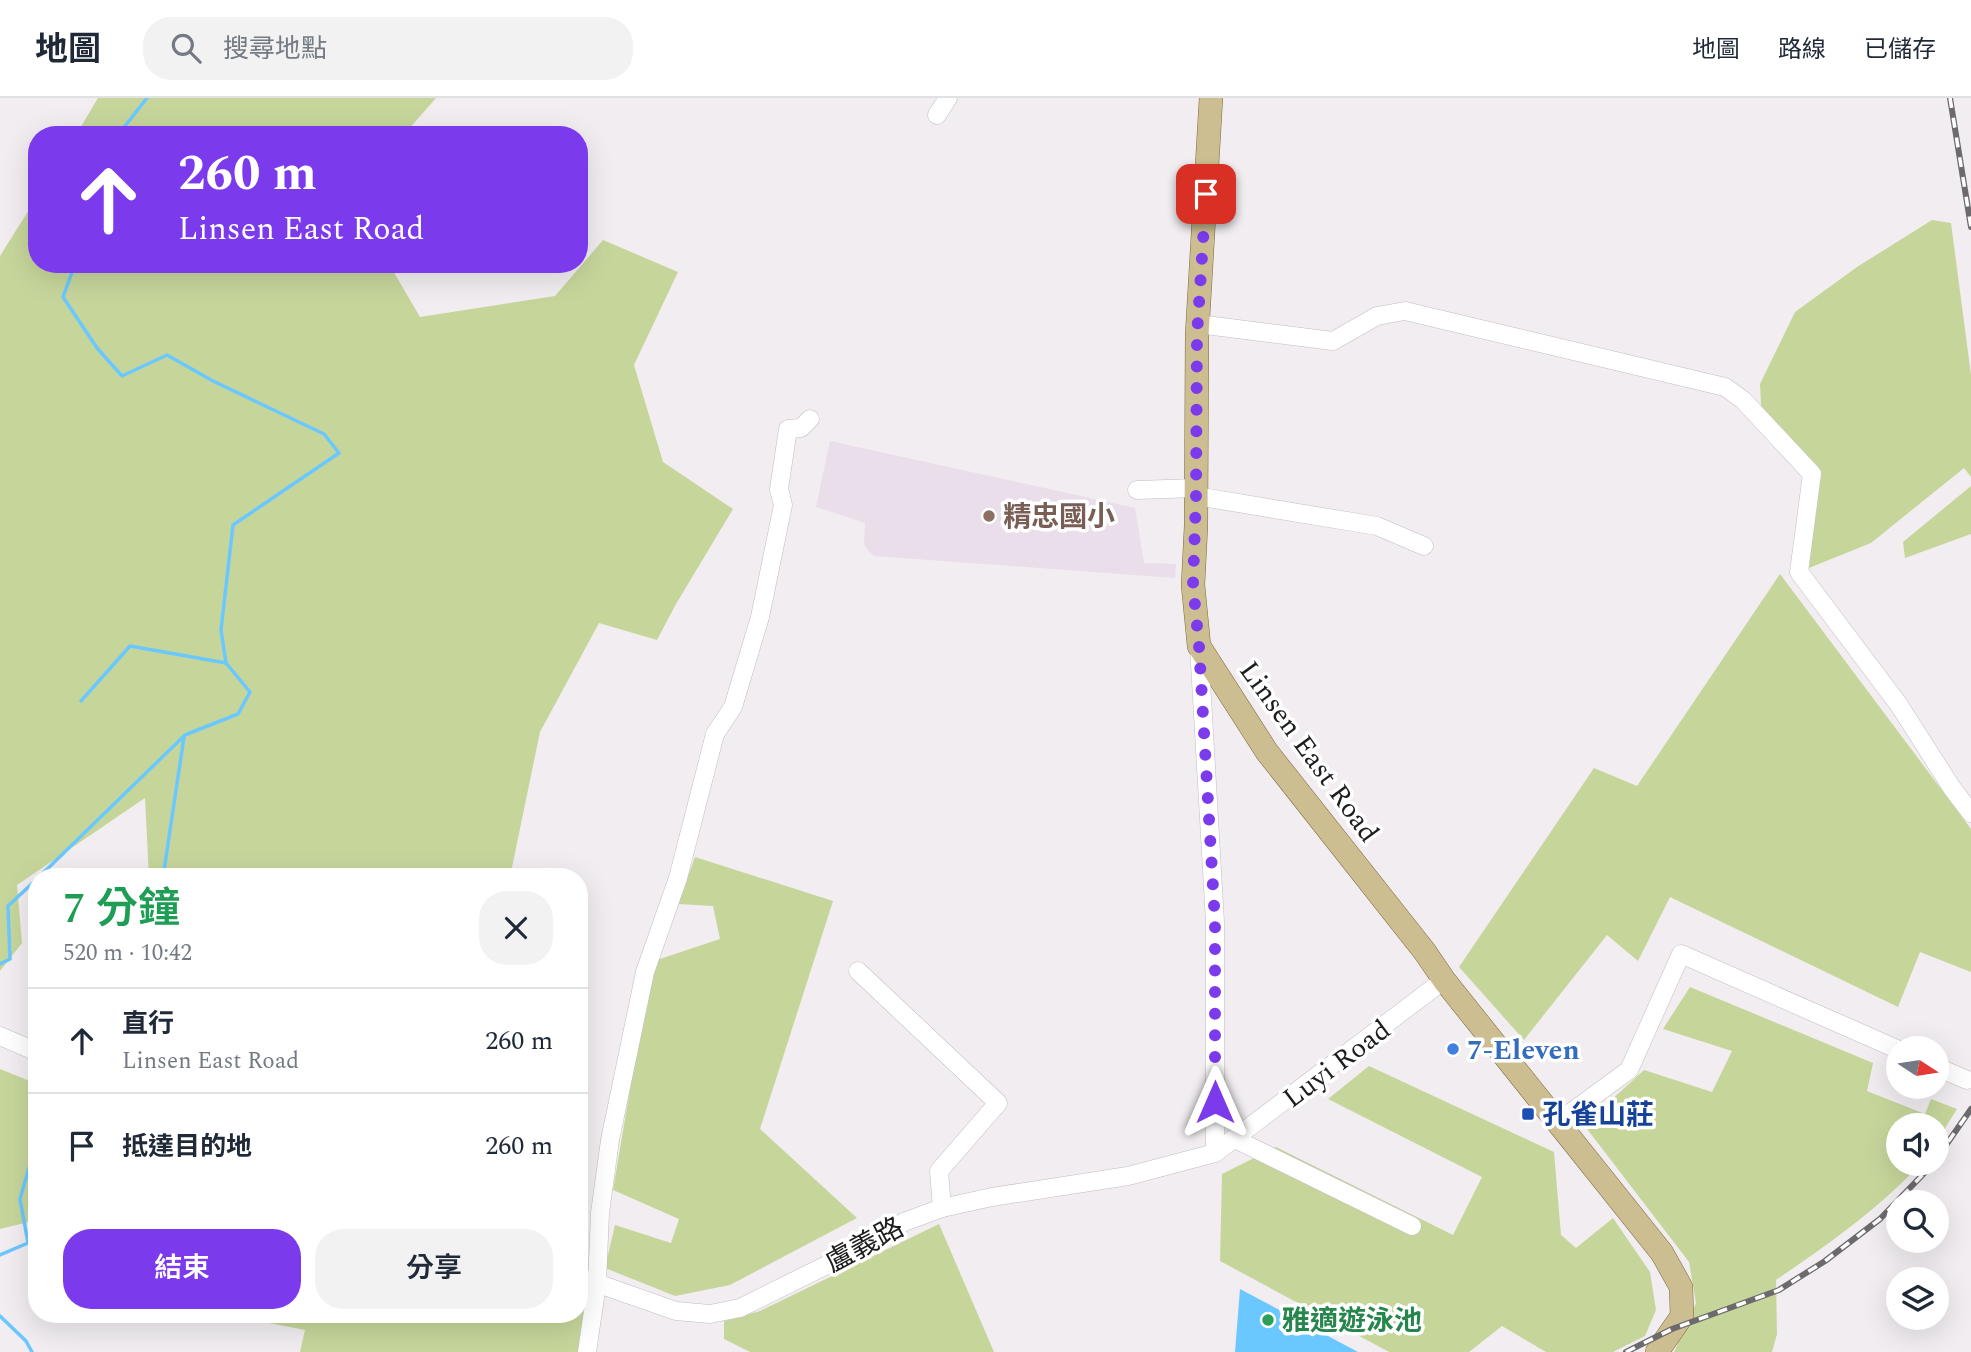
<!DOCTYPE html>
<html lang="zh-TW">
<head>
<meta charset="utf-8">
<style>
	:root { --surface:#fff; --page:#f2f2f3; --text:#1f2937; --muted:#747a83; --line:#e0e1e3; --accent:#7c3aed }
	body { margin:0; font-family:Spectral,"Noto Sans TC",serif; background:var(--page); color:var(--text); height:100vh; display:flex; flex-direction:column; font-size:26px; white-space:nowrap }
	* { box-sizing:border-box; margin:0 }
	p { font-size:23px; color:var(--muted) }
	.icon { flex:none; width:38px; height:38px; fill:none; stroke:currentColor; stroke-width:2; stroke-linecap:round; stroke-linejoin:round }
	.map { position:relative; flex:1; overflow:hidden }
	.drawer { position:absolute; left:28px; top:770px; width:560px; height:455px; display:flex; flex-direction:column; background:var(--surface); border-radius:28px; box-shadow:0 7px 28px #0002 }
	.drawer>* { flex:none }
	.top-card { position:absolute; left:28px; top:28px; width:560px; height:147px; border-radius:28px; box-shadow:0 7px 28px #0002; background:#7c3aed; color:#fff; overflow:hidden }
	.needle { width:46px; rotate:102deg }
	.controls { position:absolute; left:1886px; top:938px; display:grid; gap:14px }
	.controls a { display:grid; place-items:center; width:63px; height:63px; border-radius:50%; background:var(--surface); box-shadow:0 7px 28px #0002; font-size:35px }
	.pin { position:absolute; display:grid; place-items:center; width:60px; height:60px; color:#fff; margin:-30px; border-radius:14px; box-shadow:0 4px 10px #0006 }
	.me { position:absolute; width:77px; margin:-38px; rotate:0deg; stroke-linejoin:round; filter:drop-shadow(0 0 5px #0008) }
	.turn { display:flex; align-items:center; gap:24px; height:147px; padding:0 35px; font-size:32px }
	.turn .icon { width:91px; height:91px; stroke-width:2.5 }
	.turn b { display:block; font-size:49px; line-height:60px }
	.round { display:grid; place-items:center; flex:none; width:74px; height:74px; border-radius:28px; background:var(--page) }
	.head { display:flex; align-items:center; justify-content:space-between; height:119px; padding:0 35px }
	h1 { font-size:42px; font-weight:600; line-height:52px; color:#1e9e55 }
	.button { display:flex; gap:14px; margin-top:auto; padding:14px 35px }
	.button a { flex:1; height:80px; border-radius:28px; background:var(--accent); color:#fff; font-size:28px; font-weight:600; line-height:80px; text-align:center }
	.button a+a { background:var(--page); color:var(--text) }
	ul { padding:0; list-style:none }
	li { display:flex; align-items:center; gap:21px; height:105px; padding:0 35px; border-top:2px solid var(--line) }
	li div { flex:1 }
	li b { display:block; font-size:26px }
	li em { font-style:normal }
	header { display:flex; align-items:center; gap:42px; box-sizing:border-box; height:98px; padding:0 35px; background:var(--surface); border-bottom:2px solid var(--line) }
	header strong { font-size:33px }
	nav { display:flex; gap:38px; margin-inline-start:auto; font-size:24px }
	.search { width:490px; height:63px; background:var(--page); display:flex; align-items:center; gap:18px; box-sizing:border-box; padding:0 24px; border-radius:28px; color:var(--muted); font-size:26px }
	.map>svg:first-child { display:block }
	.built { fill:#e9dee9 }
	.green { fill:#c6d69b }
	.water { fill:#6bc8ff }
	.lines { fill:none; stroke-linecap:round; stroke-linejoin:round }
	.stream { stroke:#6bc8ff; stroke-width:3.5 }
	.minor-casing { stroke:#c2bdc2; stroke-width:19 }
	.major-casing { stroke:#7b693b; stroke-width:24 }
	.minor { stroke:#fff; stroke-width:18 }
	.major { stroke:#cdbe92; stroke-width:23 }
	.rail-casing { stroke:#6c6a6c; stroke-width:6 }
	.rail { stroke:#fff; stroke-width:3.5; stroke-dasharray:10; stroke-linecap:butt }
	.route { stroke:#7c3aed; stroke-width:12; stroke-dasharray:0 21.6 }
	.education-dot { fill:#8d6e63; stroke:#fff; stroke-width:2.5 }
	.shop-dot { fill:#3f7fe0; stroke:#fff; stroke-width:2.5 }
	.transit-dot { fill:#1a4fb4; stroke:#fff; stroke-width:2.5 }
	.leisure-dot { fill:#2e9e5b; stroke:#fff; stroke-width:2.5 }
	.labels { text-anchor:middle; stroke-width:7; stroke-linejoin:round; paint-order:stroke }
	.education-label { font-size:28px; font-weight:bold; fill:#785e54; stroke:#fff; text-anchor:start }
	.street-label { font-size:28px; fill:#1f1e1f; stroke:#fff }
	.shop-label { font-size:28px; font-weight:bold; fill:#366cbe; stroke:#fff; text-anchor:start }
	.transit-label { font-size:28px; font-weight:bold; fill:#164399; stroke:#fff; text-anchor:start }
	.leisure-label { font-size:28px; font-weight:bold; fill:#27864d; stroke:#fff; text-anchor:start }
</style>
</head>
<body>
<header>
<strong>地圖</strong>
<div class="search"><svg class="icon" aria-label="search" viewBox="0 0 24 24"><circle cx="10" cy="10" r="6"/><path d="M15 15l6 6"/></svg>搜尋地點</div>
<nav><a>地圖</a><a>路線</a><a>已儲存</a></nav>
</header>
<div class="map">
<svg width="1971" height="1254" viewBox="0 0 1971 1254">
	<rect width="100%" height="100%" fill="#f1edf1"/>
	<polygon class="built" points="830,343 1135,410 1144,465 1176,466 1175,480 875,458 868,453 864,446 865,425 816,409"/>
	<g class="green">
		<polygon points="98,0 436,0 408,32 409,37 76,37"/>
		<polygon points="37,99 37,166 389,166 420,219 555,198 603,142 678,174 634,267 663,364 733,411 676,506 657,542 599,525 540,634 510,779 149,779 145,700 17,787 22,845 0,873 0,158"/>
		<polygon points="1932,122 1951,125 1971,277 1971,379 1964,370 1871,445 1799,474 1812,376 1762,324 1760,286 1795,214 1857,169"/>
		<polygon points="1971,388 1971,436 1905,460 1903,444"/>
		<polygon points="1780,476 1971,731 1971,874 1920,854 1898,909 1670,799 1638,863 1607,837 1524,942 1459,869 1594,670 1637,688"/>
		<polygon points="695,759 833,803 760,1031 857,1120 730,1187 675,1198 605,1170 615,1127 671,1145 679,1121 613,1092 635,962 657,862 720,841 713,808 678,806"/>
		<path d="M1690,889L1873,965L1867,993L1925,1016L1931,1001L1957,1011L1937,1043V1027H1899V1066H1920C1878,1112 1827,1147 1776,1182L1777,1236L1772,1254H1674L1696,1205L1689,1164L1584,1027L1644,972L1712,994L1732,953L1663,931Z"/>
		<polygon points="1369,968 1554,1054 1561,1137 1576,1150 1613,1120 1650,1174 1656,1212 1645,1238 1613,1254 1546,1254 1502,1228 1469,1254 1389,1254 1220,1163 1222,1076 1276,1049 1453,1137 1482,1079 1328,1001"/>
		<polygon points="0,971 37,986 37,1122 0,1131"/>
		<polygon points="939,1126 994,1254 750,1254 724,1241 724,1223 760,1213"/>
		<polygon points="579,1193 590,1197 579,1254 300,1254 305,1232 264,1224 266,1216 579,1216"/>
	</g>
	<polygon class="water" points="1240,1191 1358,1254 1235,1254"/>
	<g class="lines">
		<g class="stream">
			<polyline points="118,37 147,0"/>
			<polyline points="81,603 130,548 226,565"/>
			<polyline points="39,779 185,637 238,616 250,594 226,565 221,532 233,427 339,355 324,336 213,283 167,257 122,278 97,250 63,199 75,166"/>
			<polyline points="163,779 184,639"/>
			<polyline points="0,866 10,861 8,808 37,781"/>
			<polyline points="0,1157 28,1145 20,1101 37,1042"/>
			<polyline points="0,1218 26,1243 32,1254"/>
		</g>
		<defs>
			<g id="minor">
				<polyline points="937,17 948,0"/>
				<polyline points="1198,226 1333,243 1377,218 1405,213 1725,289 1743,302 1812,376 1799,474 1899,607 1952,690 1971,715"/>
				<polyline points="1137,392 1196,390"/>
				<polyline points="1196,398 1377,428 1424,448"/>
				<polyline points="1199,548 1215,824 1215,1055"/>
				<polyline points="858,873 998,1005 939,1073 942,1110"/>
				<polyline points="0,938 37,954"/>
				<polyline points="1937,969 1967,982"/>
				<polyline points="1558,1024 1629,972 1681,856 1899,952"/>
				<polyline points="1235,1041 1412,1128"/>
				<polyline points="579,1179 676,1213 710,1216 740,1210 859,1151 904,1124 942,1110 992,1099 1128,1078 1215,1055 1444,882"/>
				<polyline points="587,1254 597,1186 600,1115 610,1042 645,874 678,780 715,636 733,609 760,519 783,407 779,391 788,331 801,330 810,321"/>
			</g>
			<polyline id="major" points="1211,0 1197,237 1196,428 1193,487 1199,548 1267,654 1425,854 1444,882 1662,1155 1681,1189 1682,1218 1657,1254"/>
		</defs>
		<use href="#minor" class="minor-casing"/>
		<use href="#major" class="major-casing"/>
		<use href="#minor" class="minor"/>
		<use href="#major" class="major"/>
		<defs>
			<g id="rail">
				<polyline points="1950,0 1971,129"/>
				<polyline points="1937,1060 1971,1011"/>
				<polyline points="1626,1254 1672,1231 1779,1192 1825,1163 1880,1121 1933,1066"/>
			</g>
		</defs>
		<use href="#rail" class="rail-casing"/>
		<use href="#rail" class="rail"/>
	</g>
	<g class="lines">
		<polyline class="route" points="1206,96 1197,237 1196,398 1193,487 1199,548 1215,824 1215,1004"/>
	</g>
	<circle class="education-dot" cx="989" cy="418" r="7"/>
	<circle class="shop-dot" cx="1453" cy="951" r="7"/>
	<rect class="transit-dot" x="1521" y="1009" width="14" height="14" rx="3.5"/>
	<circle class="leisure-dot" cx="1268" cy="1222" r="7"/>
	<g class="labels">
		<g class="education-label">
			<text x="1003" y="428">精忠國小</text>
		</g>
		<g class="street-label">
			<text transform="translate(1310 653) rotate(54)" y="10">Linsen East Road</text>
			<text transform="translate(1336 965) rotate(-37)" y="10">Luyi Road</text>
			<text transform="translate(864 1146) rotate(-28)" y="10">盧義路</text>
		</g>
		<g class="shop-label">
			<text x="1467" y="961">7-Eleven</text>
		</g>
		<g class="transit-label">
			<text x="1542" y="1026">孔雀山莊</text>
		</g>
		<g class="leisure-label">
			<text x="1282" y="1232">雅適遊泳池</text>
		</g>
	</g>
</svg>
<div class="controls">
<a><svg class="needle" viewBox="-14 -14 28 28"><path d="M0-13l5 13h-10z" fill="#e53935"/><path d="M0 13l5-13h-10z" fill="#747a83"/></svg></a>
<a><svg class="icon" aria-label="sound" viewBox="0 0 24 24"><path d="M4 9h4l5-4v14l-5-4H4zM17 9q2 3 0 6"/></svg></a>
<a><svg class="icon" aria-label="search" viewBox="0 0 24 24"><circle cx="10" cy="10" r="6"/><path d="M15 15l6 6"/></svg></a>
<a><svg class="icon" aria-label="layers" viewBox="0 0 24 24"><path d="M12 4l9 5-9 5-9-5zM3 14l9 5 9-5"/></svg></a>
</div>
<div class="pin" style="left:1206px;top:96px;background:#d93025"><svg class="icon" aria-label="arrive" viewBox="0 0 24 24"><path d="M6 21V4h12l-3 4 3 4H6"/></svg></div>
<svg class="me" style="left:1215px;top:1004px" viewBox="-20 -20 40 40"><path d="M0-17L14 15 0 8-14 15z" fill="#7c3aed" stroke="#fff" stroke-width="4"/></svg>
<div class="top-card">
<div class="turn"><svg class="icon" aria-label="ahead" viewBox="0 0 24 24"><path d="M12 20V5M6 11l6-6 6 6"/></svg><div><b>260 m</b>Linsen East Road</div></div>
</div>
<section class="drawer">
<div class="head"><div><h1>7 分鐘</h1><p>520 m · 10:42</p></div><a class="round"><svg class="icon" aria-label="close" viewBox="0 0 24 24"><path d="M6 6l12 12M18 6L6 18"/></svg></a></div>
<ul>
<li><svg class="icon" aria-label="ahead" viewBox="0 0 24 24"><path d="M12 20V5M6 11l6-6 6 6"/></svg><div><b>直行</b><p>Linsen East Road</p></div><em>260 m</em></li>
<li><svg class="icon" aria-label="arrive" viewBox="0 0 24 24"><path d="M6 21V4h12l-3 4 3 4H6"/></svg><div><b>抵達目的地</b></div><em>260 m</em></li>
</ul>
<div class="button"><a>結束</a><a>分享</a></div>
</section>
</div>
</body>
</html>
